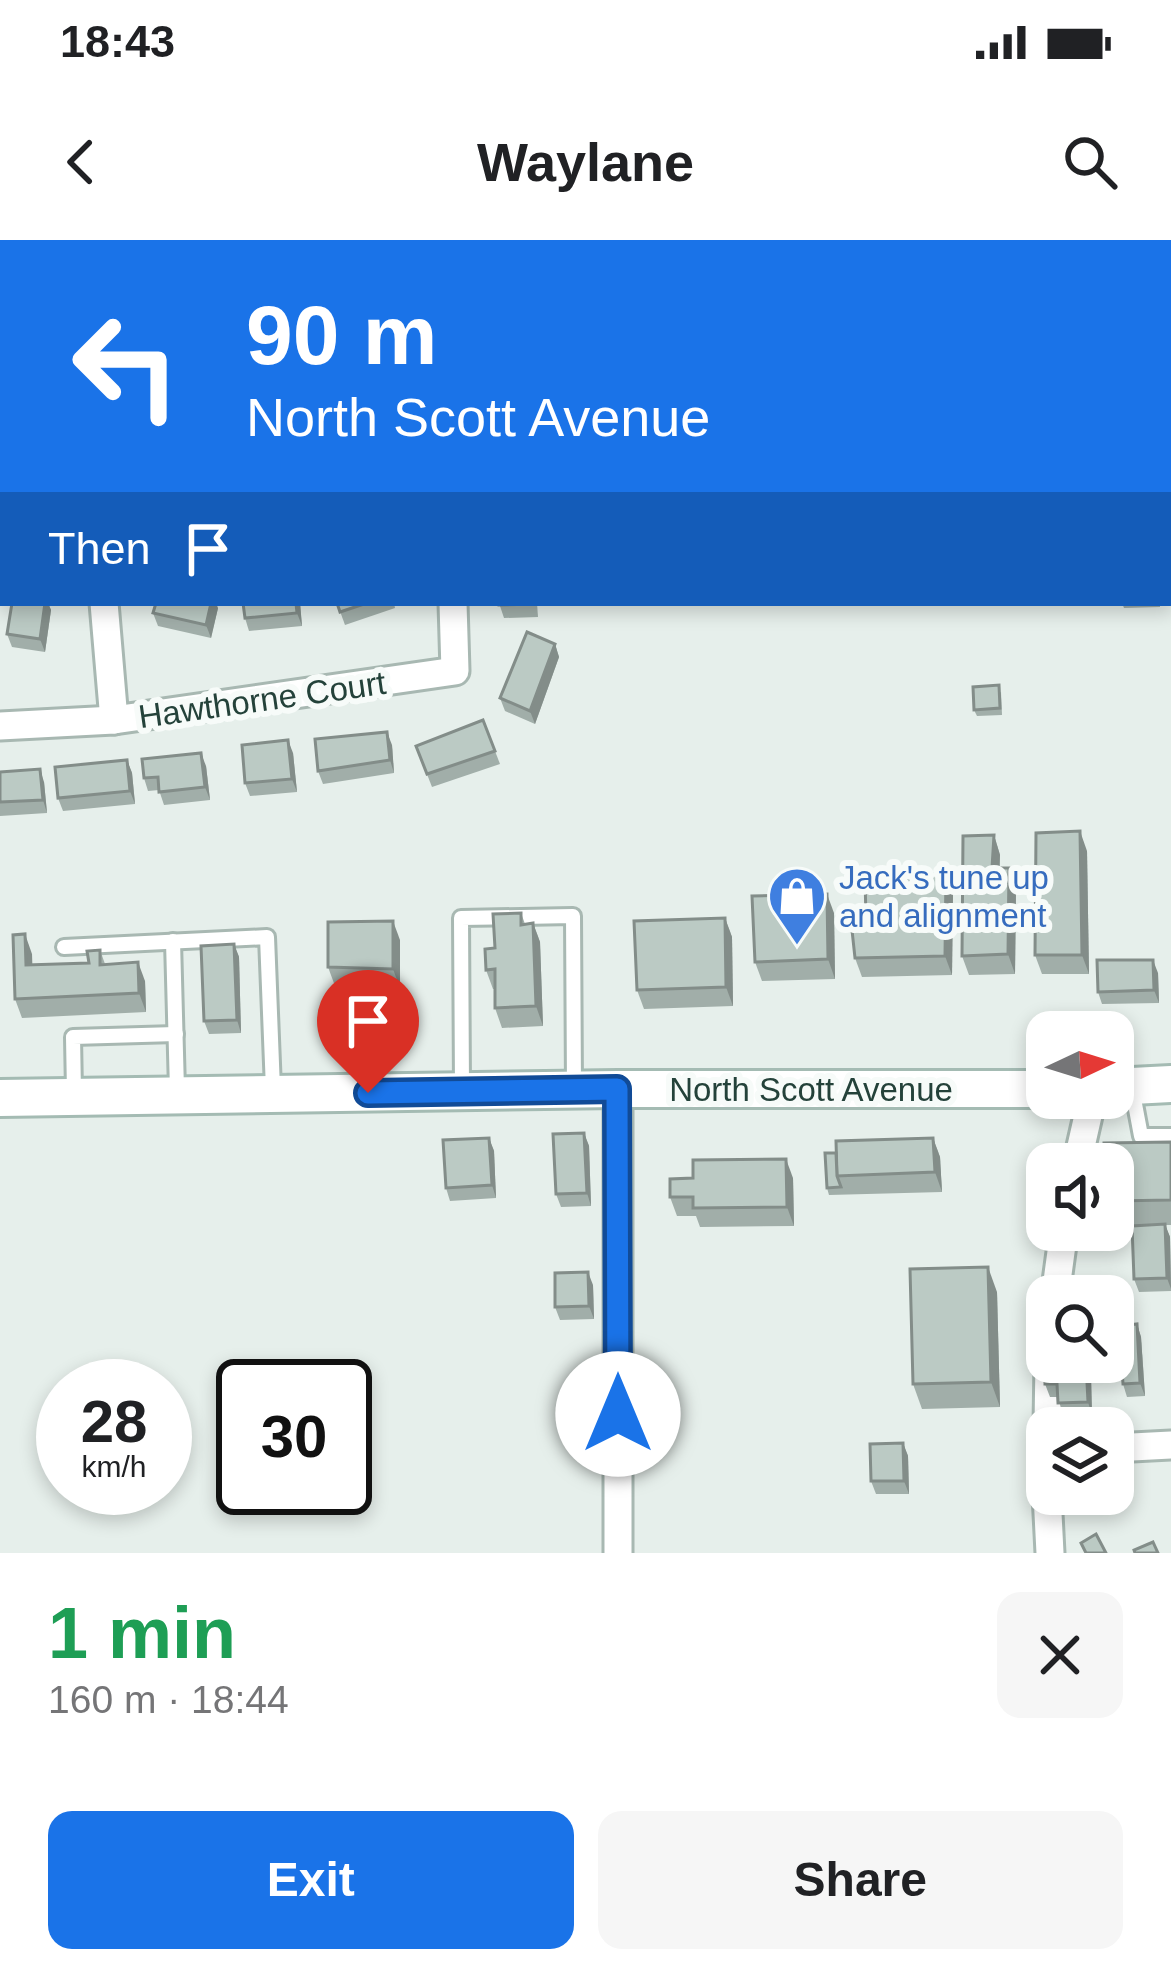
<!DOCTYPE html>
<html lang="en">
<head>
<meta charset="utf-8">
<style>
	:root { --surface:#fff; --page:#f6f6f6; --text:#202124; --muted:#757577; --accent:#1a73e8 }
	body { margin:0; font-family:Arial,sans-serif; background:var(--page); color:var(--text); height:100vh; display:flex; flex-direction:column; font-size:45px; white-space:nowrap }
	* { box-sizing:border-box; margin:0 }
	p { font-size:39px; color:var(--muted) }
	.icon { flex:none; width:66px; height:66px; fill:none; stroke:currentColor; stroke-width:2; stroke-linecap:round; stroke-linejoin:round }
	.map { position:relative; height:1313px; overflow:hidden }
	.drawer { display:flex; flex-direction:column; background:var(--surface); flex:1 }
	.drawer>* { flex:none }
	.guide { position:absolute; left:0px; top:0px; width:1173px; height:366px; box-shadow:0 6px 18px #0003; background:#1a73e8; color:#fff; overflow:hidden }
	.needle { width:78px; rotate:86deg }
	.buttons { position:absolute; left:1026px; top:771px; display:grid; gap:24px }
	.buttons a { display:grid; place-items:center; width:108px; height:108px; border-radius:24px; background:var(--surface); box-shadow:0 6px 18px #0003; font-size:60px }
	.speed { position:absolute; left:36px; top:1119px; display:flex; gap:24px; font-size:60px; font-weight:700; text-align:center }
	.speed>* { display:grid; place-content:center; width:156px; height:156px; border-radius:50%; background:var(--surface); box-shadow:0 6px 18px #0003; line-height:1 }
	.speed small { font-size:30px; font-weight:400 }
	.speed .limit { border:6px solid #111; border-radius:18px; background:#fff; color:#111 }
	.pin { position:absolute; display:grid; place-items:center; width:102px; height:102px; color:#fff; margin:-123px -51px; border-radius:50% 50% 50% 0; rotate:-45deg; box-shadow:0 0 12px #0007 }
	.pin .icon { rotate:45deg }
	.me { position:absolute; width:132px; margin:-66px; rotate:0deg; stroke-linejoin:round; filter:drop-shadow(0 0 9px #0008) }
	.turn { display:flex; align-items:center; gap:42px; height:252px; padding:0 48px; font-size:54px }
	.turn .icon { width:156px; height:156px; stroke-width:2.5 }
	.turn b { display:block; font-size:84px; line-height:102px }
	.then { display:flex; align-items:center; height:114px; padding:0 48px; background:#0003; gap:24px; font-size:45px }
	.round { display:grid; place-items:center; flex:none; width:126px; height:126px; border-radius:24px; background:var(--page) }
	.overview { display:flex; align-items:center; justify-content:space-between; height:204px; padding:0 48px }
	h1 { font-size:72px; font-weight:600; line-height:90px; color:#1e9e55 }
	.cta { display:flex; gap:24px; margin-top:auto; padding:24px 48px }
	.cta a { flex:1; height:138px; border-radius:24px; background:var(--accent); color:#fff; font-size:48px; font-weight:600; line-height:138px; text-align:center }
	.cta a+a { background:var(--page); color:var(--text) }
	.status { display:flex; justify-content:space-between; align-items:center; height:84px; padding:0 60px; background:var(--surface); direction:ltr }
	.status svg { height:33px; fill:currentColor }
	header { display:flex; justify-content:space-between; align-items:center; height:156px; padding:0 48px; background:var(--surface); font-size:54px; font-weight:600 }
	.map>svg:first-child { display:block }
	.lines { fill:none; stroke-linecap:round; stroke-linejoin:round }
	.lane-casing { stroke:#a8b8b2; stroke-width:20 }
	.street-casing { stroke:#a8b8b2; stroke-width:33 }
	.secondary-casing { stroke:#a4bbb3; stroke-width:42 }
	.lane { stroke:#fff; stroke-width:14 }
	.street { stroke:#fff; stroke-width:27 }
	.secondary { stroke:#fff; stroke-width:36 }
	.wall { fill:#a1aea9 }
	.shaded-wall { fill:#838d89 }
	.building { fill:#bbcac4; stroke:#838d89; stroke-width:3 }
	.route-casing { stroke:#114b97; stroke-width:30 }
	.route { stroke:#1a73e8; stroke-width:21 }
	.labels { text-anchor:middle; stroke-width:12; stroke-linejoin:round; paint-order:stroke }
	.street-label { font-size:33px; fill:#24423a; stroke:#f7fbf9 }
	.shop-label { font-size:33px; fill:#366cbe; stroke:#f7fbf9; text-anchor:start }
</style>
</head>
<body>
<div class="status"><b>18:43</b><svg viewBox="0 0 49 12"><path d="M0 12V9h3v3zM5 12V6h3v6zM10 12V3h3v9zM15 12V0h3v12zM26 1h20v11H26zM47 4h2v5h-2z"/></svg></div>
<header><svg class="icon" aria-label="back" viewBox="0 0 24 24"><path d="M15 5l-7 7 7 7"/></svg>Waylane<svg class="icon" aria-label="search" viewBox="0 0 24 24"><circle cx="10" cy="10" r="6"/><path d="M15 15l6 6"/></svg></header>
<div class="map">
<svg width="1171" height="1313" viewBox="0 0 1171 1313">
	<rect width="100%" height="100%" fill="#e6efeb"/>
	<g class="lines">
		<defs>
			<g id="lane">
				<polyline points="173,701 177,850"/>
				<polyline points="64,707 267,697 273,849"/>
				<polyline points="462,846 461,678 573,676 574,847"/>
				<polyline points="1132,848 1141,896 1171,896"/>
				<polyline points="74,852 73,797 176,794"/>
			</g>
			<g id="street">
				<polyline points="77,0 78,3"/>
				<polyline points="445,0 445,3"/>
				<polyline points="0,135 3,135"/>
				<polyline points="1170,171 1171,171"/>
				<polyline points="104,363 114,480"/>
				<polyline points="0,486 114,480 455,431 453,363"/>
				<polyline points="618,849 618,1313"/>
				<polyline points="1077,924 1092,858"/>
				<polyline points="1055,1056 1064,990"/>
				<polyline points="1113,1208 1171,1205"/>
				<polyline points="1047,1247 1049,1122"/>
				<polyline points="1047,1254 1050,1313"/>
			</g>
			<g id="secondary">
				<polyline points="1113,847 1171,844"/>
				<polyline points="0,858 618,849 1047,849"/>
			</g>
		</defs>
		<use href="#lane" class="lane-casing"/>
		<use href="#street" class="street-casing"/>
		<use href="#secondary" class="secondary-casing"/>
		<use href="#lane" class="lane"/>
		<use href="#street" class="street"/>
		<use href="#secondary" class="secondary"/>
	</g>
	<g class="wall">
		<rect x="0" y="7" width="3" height="64"/>
		<rect x="0" y="165" width="3" height="54"/>
		<polygon points="12,363 48,363 51,370 45,412 12,407 7,394"/>
		<polygon points="300,363 302,386 249,391 245,378"/>
		<polygon points="337,363 394,363 395,368 345,385"/>
		<polygon points="499,363 537,363 538,377 504,378"/>
		<polygon points="1122,363 1160,363 1160,367 1124,368"/>
		<polygon points="218,368 211,398 158,386 153,373"/>
		<polygon points="555,404 559,417 535,484 505,471 500,458"/>
		<polygon points="1001,452 1002,475 977,476 974,470"/>
		<polygon points="483,480 500,524 432,547 416,506"/>
		<polygon points="392,505 394,533 323,544 318,531"/>
		<polygon points="293,513 297,552 250,556 245,543"/>
		<polygon points="127,520 132,533 135,564 63,571 58,558"/>
		<polygon points="206,526 210,560 164,565 159,550 148,551 144,538"/>
		<polygon points="0,532 44,542 47,573 0,576"/>
		<polygon points="994,595 1000,615 1000,628 1009,628 1016,648 1015,734 969,735 962,716"/>
		<polygon points="1087,611 1089,734 1042,734 1035,715"/>
		<polygon points="953,652 952,735 862,737 855,718"/>
		<polygon points="521,673 525,684 533,683 540,702 543,786 502,788 495,768 495,749 493,749 486,730 495,708"/>
		<polygon points="834,673 835,739 762,741 755,722"/>
		<polygon points="725,678 732,697 733,766 644,769 637,750"/>
		<polygon points="400,700 400,748 335,746 328,727"/>
		<polygon points="234,704 239,717 241,793 209,794 204,781"/>
		<polygon points="100,710 105,724 145,741 146,772 22,778 15,759 32,714 32,724 89,723"/>
		<polygon points="1158,733 1159,763 1102,764 1098,752"/>
		<polygon points="584,893 589,906 591,966 561,967 556,954"/>
		<polygon points="489,898 494,911 496,958 450,961 446,948"/>
		<polygon points="933,898 940,917 942,952 829,955 827,948 836,913"/>
		<polygon points="1171,902 1171,985 1165,985 1170,997 1171,1051 1139,1052 1134,1039 1132,986 1114,986 1113,984 1113,924"/>
		<polygon points="793,938 794,986 700,987 696,976 677,976 670,957"/>
		<polygon points="593,1045 594,1079 560,1080 555,1067"/>
		<polygon points="997,1052 1000,1167 922,1169 913,1144"/>
		<polygon points="1137,1084 1141,1097 1145,1156 1127,1157 1123,1144"/>
		<polygon points="1091,1136 1092,1175 1063,1176 1058,1157 1050,1157 1045,1144"/>
		<polygon points="903,1203 908,1216 909,1254 876,1254 871,1241"/>
		<polygon points="1119,1253 1123,1271 1111,1273 1108,1267 1100,1269 1096,1254"/>
	</g>
	<g class="shaded-wall">
		<polygon points="45,363 48,363 51,370 45,412 40,399"/>
		<polygon points="211,363 216,363 218,368 211,398 206,385"/>
		<polygon points="296,363 300,363 302,386 297,373"/>
		<polygon points="555,404 559,417 535,484 530,471"/>
		<polygon points="387,492 392,505 394,533 390,520"/>
		<polygon points="288,500 293,513 297,552 292,539"/>
		<polygon points="201,513 206,526 210,560 205,547"/>
		<polygon points="127,520 132,533 135,564 130,551"/>
		<polygon points="40,529 44,542 47,573 43,560"/>
		<polygon points="1080,591 1087,611 1089,734 1082,715"/>
		<polygon points="994,595 1000,615 998,647 992,628"/>
		<polygon points="1009,628 1016,648 1015,734 1008,714"/>
		<polygon points="946,633 953,652 952,735 945,716"/>
		<polygon points="827,654 834,673 835,739 828,719"/>
		<polygon points="725,678 732,697 733,766 726,747"/>
		<polygon points="393,681 400,700 400,748 393,729"/>
		<polygon points="533,683 540,702 543,786 536,766"/>
		<polygon points="25,694 32,714 33,744 26,725"/>
		<polygon points="234,704 239,717 241,793 237,780"/>
		<polygon points="1153,720 1158,733 1159,763 1154,750"/>
		<polygon points="138,722 145,741 146,772 139,753"/>
		<polygon points="584,893 589,906 591,966 587,953"/>
		<polygon points="489,898 494,911 496,958 492,945"/>
		<polygon points="933,898 940,917 942,952 935,932"/>
		<polygon points="786,919 793,938 794,986 787,967"/>
		<polygon points="1165,984 1170,997 1171,1049 1167,1038"/>
		<polygon points="988,1027 997,1052 1000,1167 991,1142"/>
		<polygon points="588,1032 593,1045 594,1079 589,1066"/>
		<polygon points="1137,1084 1141,1097 1145,1156 1140,1143"/>
		<polygon points="1086,1123 1091,1136 1092,1175 1088,1162"/>
		<polygon points="903,1203 908,1216 909,1254 904,1241"/>
	</g>
	<g class="building">
		<rect x="136" y="0" width="33" height="3"/>
		<polygon points="342,0 380,0 381,3 342,3"/>
		<rect x="499" y="0" width="31" height="3"/>
		<polygon points="0,7 3,7 3,51 0,52"/>
		<rect x="0" y="165" width="3" height="35"/>
		<polygon points="0,261 3,261 2,321 0,297"/>
		<polygon points="12,363 45,363 40,399 7,394"/>
		<polygon points="156,363 211,363 206,385 153,373"/>
		<polygon points="243,363 296,363 297,373 245,378"/>
		<polygon points="337,363 367,363 340,372"/>
		<polygon points="499,363 533,363 533,364 499,365"/>
		<polygon points="527,392 555,404 530,471 500,458"/>
		<polygon points="999,445 1000,468 974,470 973,447"/>
		<polygon points="483,480 495,511 427,534 416,506"/>
		<polygon points="387,492 390,520 318,531 315,499"/>
		<polygon points="288,500 292,539 245,543 242,505"/>
		<polygon points="201,513 205,547 159,552 158,537 144,538 142,519"/>
		<polygon points="127,520 130,551 58,558 55,527"/>
		<polygon points="40,529 43,560 0,562 0,532"/>
		<polygon points="1080,591 1082,715 1035,715 1036,593"/>
		<polygon points="994,595 992,628 1009,628 1008,714 962,716 963,596"/>
		<polygon points="946,633 945,716 855,718 851,681 866,680 865,637"/>
		<polygon points="827,654 828,719 755,722 752,656"/>
		<polygon points="521,673 521,685 533,683 536,766 495,768 495,729 486,730 485,709 495,708 493,674"/>
		<polygon points="725,678 726,747 637,750 634,681"/>
		<polygon points="393,681 393,729 328,727 328,682"/>
		<polygon points="25,694 26,725 89,723 87,711 100,710 100,725 138,722 139,753 15,759 13,695"/>
		<polygon points="234,704 237,780 204,781 201,706"/>
		<polygon points="1097,720 1153,720 1154,750 1098,752"/>
		<polygon points="584,893 587,953 556,954 553,894"/>
		<polygon points="489,898 492,945 446,948 443,900"/>
		<polygon points="933,898 935,932 837,936 836,901"/>
		<polygon points="1171,902 1171,960 1113,961 1113,924 1104,924 1104,903"/>
		<polygon points="825,913 836,913 837,936 841,947 827,948"/>
		<polygon points="786,919 787,967 693,968 693,957 670,957 670,939 693,938 693,920"/>
		<polygon points="1165,984 1167,1038 1134,1039 1132,986"/>
		<polygon points="988,1027 991,1142 913,1144 910,1029"/>
		<polygon points="588,1032 589,1066 555,1067 555,1033"/>
		<polygon points="1137,1084 1140,1143 1123,1144 1119,1086"/>
		<polygon points="1086,1123 1088,1162 1058,1163 1057,1144 1045,1144 1045,1124"/>
		<polygon points="903,1203 904,1241 871,1241 870,1204"/>
		<polygon points="1113,1247 1117,1247 1121,1264 1108,1267 1107,1260 1098,1262 1096,1254 1113,1254"/>
		<polygon points="1096,1294 1106,1313 1086,1313 1081,1303"/>
		<polygon points="1153,1302 1158,1313 1135,1313 1134,1310"/>
	</g>
	<g class="lines">
		<defs>
			<polyline id="route" points="368,853 617,849 618,1174"/>
		</defs>
		<use href="#route" class="route-casing"/>
		<use href="#route" class="route"/>
	</g>
	<defs>
		<symbol id="shop-pin" viewBox="-11 -11 22 30"><path d="M0 17L-7.5 6A9.5 9.5 0 1 1 7.5 6Z" fill="#3f7fe0" stroke="#f7fbf9"/><path d="M-5-2.5h2.3a2.7 3.5 0 0 1 5.4 0H5L5.5 6h-11ZM-1.5-2.5h3a1.5 2.3 0 0 0-3 0Z" fill="#fff"/></symbol>
	</defs>
	<g fill-rule="evenodd">
		<use href="#shop-pin" x="764" y="623" width="66" height="90"/>
	</g>
	<g class="labels">
		<g class="street-label">
			<text transform="translate(262 459) rotate(-8)" y="12">Hawthorne Court</text>
			<text x="811" y="861">North Scott Avenue</text>
		</g>
		<g class="shop-label">
			<text x="839" y="649">Jack's tune up<tspan x="839" dy="38">and alignment</tspan></text>
		</g>
	</g>
</svg>
<div class="buttons">
<a><svg class="needle" viewBox="-14 -14 28 28"><path d="M0-13l5 13h-10z" fill="#e53935"/><path d="M0 13l5-13h-10z" fill="#757577"/></svg></a>
<a><svg class="icon" aria-label="sound" viewBox="0 0 24 24"><path d="M4 9h4l5-4v14l-5-4H4zM17 9q2 3 0 6"/></svg></a>
<a><svg class="icon" aria-label="search" viewBox="0 0 24 24"><circle cx="10" cy="10" r="6"/><path d="M15 15l6 6"/></svg></a>
<a><svg class="icon" aria-label="layers" viewBox="0 0 24 24"><path d="M12 4l9 5-9 5-9-5zM3 14l9 5 9-5"/></svg></a>
</div>
<div class="speed"><div>28<small>km/h</small></div><div class="limit">30</div></div>
<div class="pin" style="left:368px;top:853px;background:#d93025"><svg class="icon" aria-label="arrive" viewBox="0 0 24 24"><path d="M6 21V4h12l-3 4 3 4H6"/></svg></div>
<svg class="me" style="left:618px;top:1174px" viewBox="-20 -20 40 40"><circle r="19" fill="#fff"/><path d="M0-13L10 11 0 6-10 11z" fill="#1a73e8"/></svg>
<div class="guide">
<div class="turn"><svg class="icon" aria-label="left" viewBox="0 0 24 24"><path d="M17 20v-9H6M10 6l-5 5 5 5"/></svg><div><b>90 m</b>North Scott Avenue</div></div>
<div class="then">Then<svg class="icon" aria-label="arrive" viewBox="0 0 24 24"><path d="M6 21V4h12l-3 4 3 4H6"/></svg></div>
</div>
</div>
<section class="drawer">
<div class="overview"><div><h1>1 min</h1><p>160 m · 18:44</p></div><a class="round"><svg class="icon" aria-label="close" viewBox="0 0 24 24"><path d="M6 6l12 12M18 6L6 18"/></svg></a></div>
<div class="cta"><a>Exit</a><a>Share</a></div>
</section>
</body>
</html>
